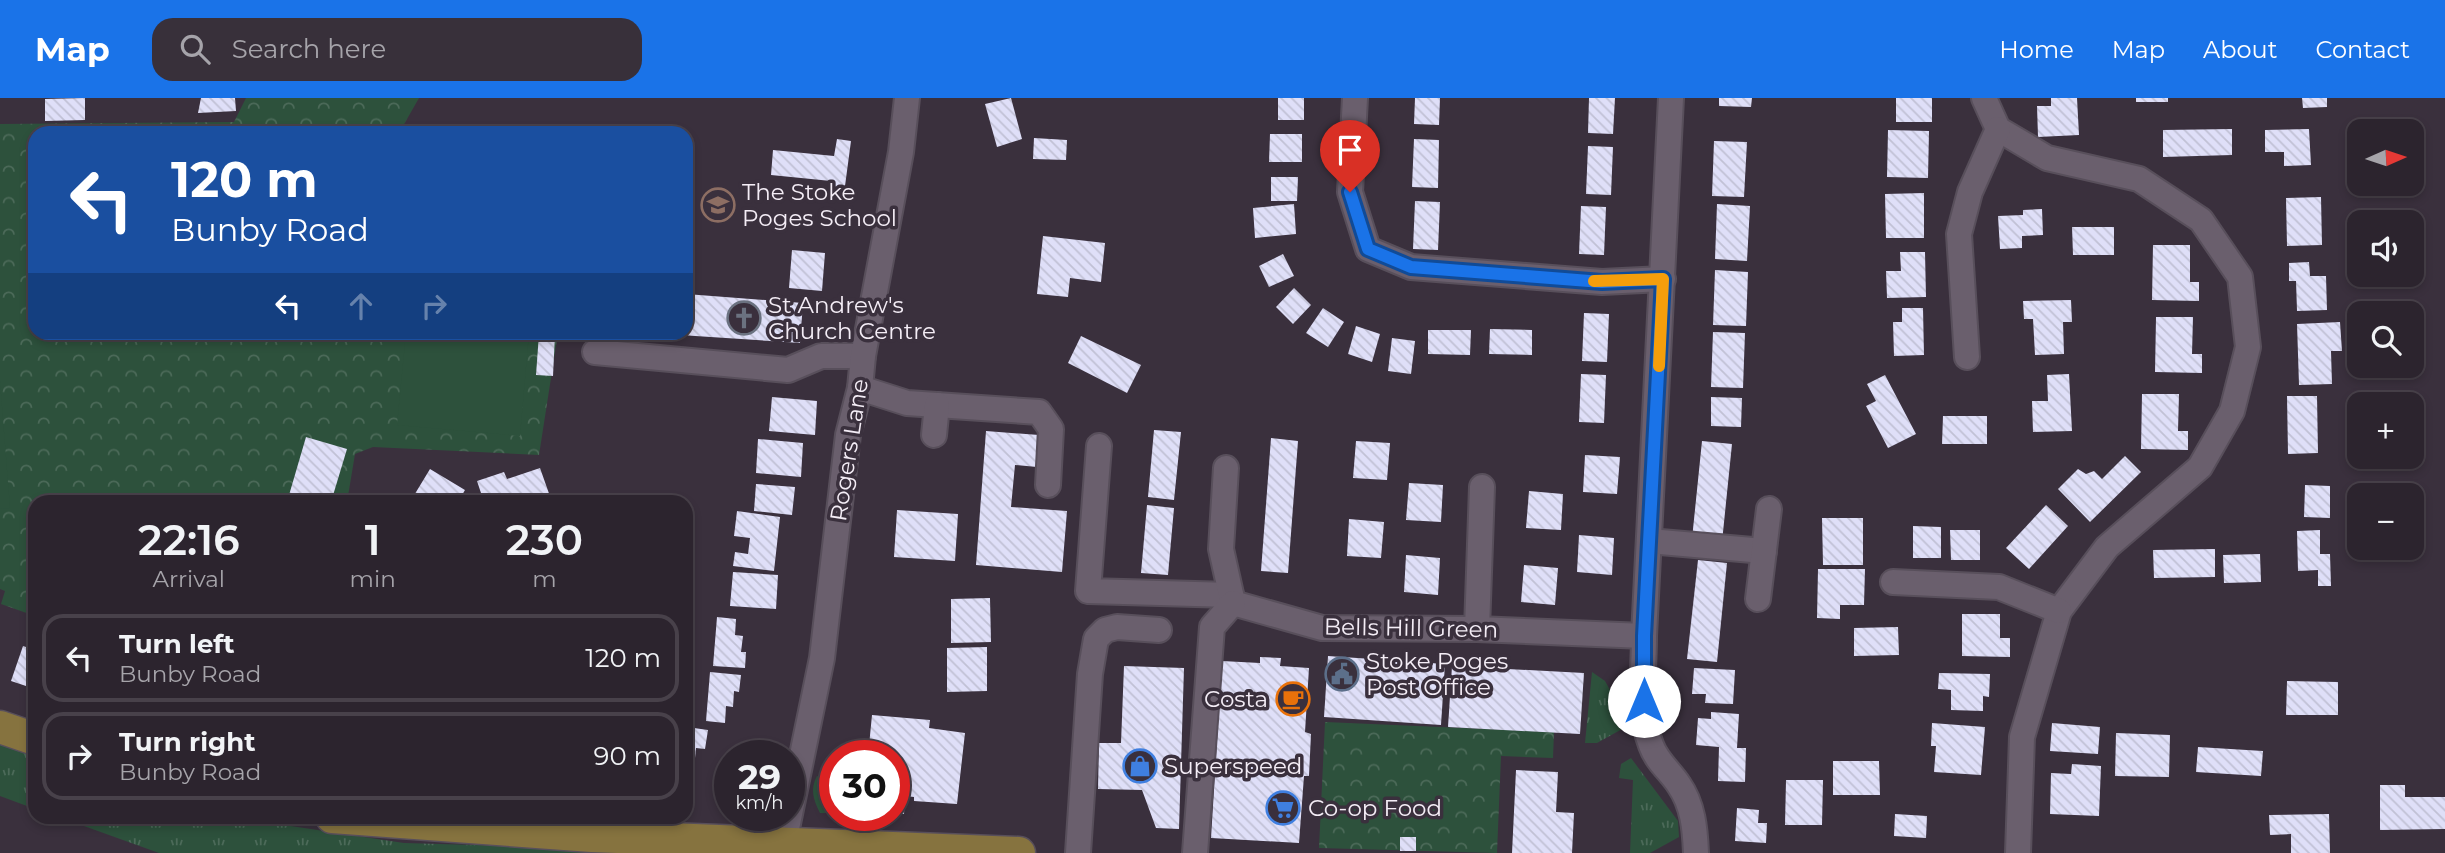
<!DOCTYPE html>
<html lang="en">
<head>
<meta charset="utf-8">
<style>
	:root { --surface:#2c242e; --page:#38303a; --text:#f1f3f6; --muted:#a6a4aa; --line:#48414a; --accent:#1a73e8 }
	body { margin:0; font-family:Montserrat,sans-serif; background:var(--page); color:var(--text); height:100vh; display:flex; flex-direction:column; font-size:26px; white-space:nowrap }
	* { box-sizing:border-box; margin:0 }
	p { font-size:23px; color:var(--muted) }
	.icon { flex:none; width:38px; height:38px; fill:none; stroke:currentColor; stroke-width:2; stroke-linecap:round; stroke-linejoin:round }
	.map { position:relative; flex:1; overflow:hidden }
	.panel { position:absolute; left:28px; top:397px; width:665px; height:329px; display:flex; flex-direction:column; background:var(--surface); border-radius:21px; box-shadow:0 4px 10px #0003,0 0 0 2px var(--line) }
	.panel>* { flex:none }
	.banner { position:absolute; left:28px; top:28px; width:665px; height:214px; border-radius:21px; box-shadow:0 4px 10px #0003,0 0 0 2px var(--line); background:#1a4fa0; color:#fff; overflow:hidden }
	.needle { width:46px; rotate:87deg }
	.tools { position:absolute; left:2347px; top:21px; display:grid; gap:14px }
	.tools a { display:grid; place-items:center; width:77px; height:77px; border-radius:14px; background:var(--surface); box-shadow:0 4px 10px #0003,0 0 0 2px var(--line); font-size:35px }
	.speed { position:absolute; left:714px; top:642px; display:flex; gap:14px; font-size:35px; font-weight:700; text-align:center }
	.speed>* { display:grid; place-content:center; width:91px; height:91px; border-radius:50%; background:var(--surface); box-shadow:0 4px 10px #0003,0 0 0 2px var(--line); line-height:1 }
	.speed small { font-size:18px; font-weight:400 }
	.speed .limit { border:10px solid #d22; background:#fff; color:#111 }
	.pin { position:absolute; display:grid; place-items:center; width:60px; height:60px; color:#fff; margin:-72px -30px; border-radius:50% 50% 50% 0; rotate:-45deg; box-shadow:0 0 7px #0007 }
	.pin .icon { rotate:45deg }
	.me { position:absolute; width:77px; margin:-38px; rotate:0deg; stroke-linejoin:round; filter:drop-shadow(0 0 5px #0008) }
	.turn { display:flex; align-items:center; gap:24px; height:147px; padding:0 28px; font-size:32px }
	.turn .icon { width:91px; height:91px; stroke-width:2.5 }
	.turn b { display:block; font-size:49px; line-height:60px }
	.lanes { display:flex; align-items:center; height:66px; padding:0 28px; background:#0003; justify-content:center; gap:35px; direction:ltr }
	.lanes .off { opacity:.35 }
	.eta { display:flex; justify-content:space-evenly; align-items:center; height:119px; text-align:center }
	.eta b { font-size:42px; font-weight:600; line-height:49px }
	ul { padding:0; list-style:none }
	li { display:flex; align-items:center; gap:21px; height:88px; margin:0 14px 10px; padding:0 14px; border:4px solid var(--line); border-radius:21px }
	li div { flex:1 }
	li b { display:block; font-size:26px }
	li em { font-style:normal }
	header { display:flex; align-items:center; gap:42px; box-sizing:border-box; height:98px; padding:0 35px; background:var(--accent); color:#fff }
	header strong { font-size:33px }
	nav { display:flex; gap:38px; margin-inline-start:auto; font-size:24px }
	.search { width:490px; height:63px; background:var(--page); display:flex; align-items:center; gap:18px; box-sizing:border-box; padding:0 24px; border-radius:21px; color:var(--muted); font-size:26px }
	.map>svg:first-child { display:block }
	.grass { fill:url(#grass-tufts) }
	.park { fill:url(#park-crowns) }
	.pitch { fill:#2d513c }
	.building { fill:url(#building-back-hatch) }
	.lines { fill:none; stroke-linecap:round; stroke-linejoin:round }
	.minor-casing { stroke:#584f5b; stroke-width:28 }
	.major-casing { stroke:#584f5b; stroke-width:35 }
	.minor { stroke:#6a5f6d; stroke-width:24 }
	.major { stroke:#86733f; stroke-width:32 }
	.route-casing { stroke:#114b97; stroke-width:18 }
	.route { stroke:#1a73e8; stroke-width:12 }
	.slow { stroke:#f59e0b; stroke-width:12 }
	.labels { text-anchor:middle; stroke-width:7; stroke-linejoin:round; paint-order:stroke }
	.poi-label { font-size:23px; fill:#f4edf6; stroke:#3a303d; text-anchor:start }
	.street-label { font-size:23px; fill:#f4edf6; stroke:#3a303d }
</style>
</head>
<body>
<header>
<strong>Map</strong>
<div class="search"><svg class="icon" aria-label="search" viewBox="0 0 24 24"><circle cx="10" cy="10" r="6"/><path d="M15 15l6 6"/></svg>Search here</div>
<nav><a>Home</a><a>Map</a><a>About</a><a>Contact</a></nav>
</header>
<div class="map">
<svg width="2445" height="755" viewBox="0 0 2445 755">
	<defs>
		<pattern id="grass-tufts" width="24" height="20" patternUnits="userSpaceOnUse" patternTransform="scale(1.75)"><rect width="24" height="20" fill="#2d513c"/><path d="M3 7l-1-3M5 7V3M7 7l1-3M15 17l-1-3M17 17v-4M19 17l1-3" fill="none" stroke="#4c6a59"/></pattern>
		<pattern id="park-crowns" width="20" height="18" patternUnits="userSpaceOnUse" patternTransform="scale(1.75)"><rect width="20" height="18" fill="#2d513c"/><path d="M2 6a3 3 0 1 1 6 0M12 15a3 3 0 1 1 6 0" fill="none" stroke="#4c6a59"/></pattern>
		<pattern id="building-back-hatch" width="6" height="6" patternUnits="userSpaceOnUse" patternTransform="scale(1.75)"><rect width="6" height="6" fill="#dfdff8"/><path d="M-1 5l2 2M0 0l6 6M5-1l2 2" fill="none" stroke="#c1c1d5"/></pattern>
	</defs>
	<rect width="100%" height="100%" fill="#3a303d"/>
	<g class="grass">
		<polygon points="1592,574 1605,583 1627,622 1624,630 1597,645 1585,645"/>
		<polygon points="0,643 35,655 35,711 0,698"/>
		<polygon points="1631,660 1678,723 1679,739 1650,755 1630,755 1633,682 1619,680 1621,666"/>
		<path d="M817,678L835,682V715H820C813,701 810,691 817,678Z"/>
		<polygon points="59,719 230,719 404,745 748,755 159,755"/>
	</g>
	<g class="park">
		<polygon points="246,0 419,0 399,35 35,35 35,234 558,235 539,357 373,349 355,356 347,404 35,404 35,518 1,506 5,493 0,491 0,26 234,24"/>
		<polygon points="1325,624 1554,634 1553,660 1501,658 1497,755 1319,750"/>
	</g>
	<g class="pitch">
		<polygon points="406,235 529,235 520,338 397,327"/>
		<polygon points="0,283 10,410 0,411"/>
	</g>
	<g class="building">
		<polygon points="85,0 85,22 45,23 45,1"/>
		<polygon points="201,0 235,0 236,13 198,15"/>
		<polygon points="1011,0 1022,41 997,49 985,6"/>
		<rect x="1278" y="0" width="26" height="22"/>
		<polygon points="1415,0 1440,0 1439,27 1414,26"/>
		<polygon points="1589,0 1615,0 1613,36 1588,35"/>
		<polygon points="1719,0 1752,0 1751,9 1719,8"/>
		<rect x="1896" y="0" width="36" height="24"/>
		<polygon points="2051,0 2077,0 2079,37 2038,39 2037,8 2051,8"/>
		<rect x="2136" y="0" width="32" height="4"/>
		<polygon points="2302,0 2327,0 2327,9 2303,10"/>
		<polygon points="2232,31 2232,57 2163,59 2163,32"/>
		<polygon points="2309,31 2311,67 2284,68 2284,54 2265,54 2265,32"/>
		<polygon points="1888,32 1929,33 1928,80 1887,79"/>
		<polygon points="1270,36 1302,36 1302,64 1269,64"/>
		<polygon points="1034,40 1067,42 1066,62 1033,61"/>
		<polygon points="837,41 851,43 843,103 829,101 831,83 771,77 773,52 834,58"/>
		<polygon points="1414,41 1439,42 1438,90 1412,89"/>
		<polygon points="1714,43 1747,44 1744,99 1712,98"/>
		<polygon points="1588,48 1613,49 1611,97 1586,96"/>
		<polygon points="1271,79 1298,79 1297,103 1271,103"/>
		<polygon points="1924,95 1924,140 1886,140 1885,96"/>
		<polygon points="2321,99 2322,147 2287,148 2286,100"/>
		<polygon points="1415,103 1440,104 1438,152 1413,151"/>
		<polygon points="1294,106 1296,136 1255,140 1253,110"/>
		<polygon points="1717,106 1750,108 1747,163 1715,161"/>
		<polygon points="1581,108 1606,109 1604,157 1579,156"/>
		<polygon points="2042,111 2043,137 2022,138 2022,150 2000,151 1998,118 2023,117 2023,112"/>
		<polygon points="2072,129 2114,129 2114,157 2073,157"/>
		<polygon points="1043,138 1105,145 1101,184 1070,180 1068,199 1037,196"/>
		<polygon points="2153,147 2190,147 2190,184 2199,184 2199,203 2152,202"/>
		<polygon points="792,152 825,155 822,193 789,190"/>
		<polygon points="1900,154 1925,154 1926,199 1887,200 1886,173 1901,173"/>
		<polygon points="1283,156 1294,178 1269,189 1259,168"/>
		<polygon points="2309,164 2310,178 2326,178 2327,212 2297,213 2296,183 2289,183 2289,165"/>
		<polygon points="1715,172 1748,174 1746,228 1713,227"/>
		<polygon points="1294,190 1311,207 1293,226 1276,209"/>
		<polygon points="686,196 803,205 800,245 680,237 686,234"/>
		<polygon points="2071,202 2072,224 2063,224 2064,256 2035,257 2033,221 2024,221 2023,203"/>
		<polygon points="1323,210 1344,224 1328,249 1306,235"/>
		<polygon points="1902,210 1923,210 1924,257 1894,258 1893,224 1902,224"/>
		<polygon points="1584,215 1609,216 1607,264 1582,263"/>
		<polygon points="2156,219 2193,219 2192,256 2202,256 2202,275 2155,274"/>
		<polygon points="2340,224 2342,253 2331,253 2332,286 2299,287 2297,226"/>
		<polygon points="1356,228 1380,236 1372,264 1348,256"/>
		<polygon points="1490,231 1532,232 1532,257 1489,256"/>
		<polygon points="1428,232 1471,232 1470,257 1428,256"/>
		<polygon points="1713,234 1745,235 1743,290 1711,289"/>
		<polygon points="539,236 555,237 553,278 536,277"/>
		<polygon points="1081,238 1141,267 1127,295 1068,265"/>
		<polygon points="1392,240 1415,243 1411,276 1388,273"/>
		<polygon points="1581,276 1606,277 1604,325 1579,324"/>
		<polygon points="2069,276 2072,333 2033,334 2032,303 2048,303 2047,277"/>
		<polygon points="1885,277 1916,336 1888,350 1866,308 1876,303 1867,286"/>
		<polygon points="2142,296 2179,296 2178,333 2188,333 2188,352 2141,351"/>
		<polygon points="2287,298 2317,298 2318,355 2288,356"/>
		<polygon points="772,299 817,303 815,337 769,333"/>
		<polygon points="1711,299 1742,300 1741,329 1711,328"/>
		<polygon points="1943,318 1987,318 1987,346 1942,346"/>
		<polygon points="1154,332 1181,334 1174,402 1148,399"/>
		<polygon points="986,333 1039,337 1037,369 1015,367 1011,409 1067,413 1062,474 976,467"/>
		<polygon points="306,339 347,351 331,404 287,404"/>
		<polygon points="1271,340 1298,343 1288,475 1261,473"/>
		<polygon points="758,341 803,345 801,379 756,375"/>
		<polygon points="1356,343 1390,345 1387,382 1353,380"/>
		<polygon points="1702,343 1732,346 1722,444 1692,441"/>
		<polygon points="1585,357 1620,359 1617,396 1583,394"/>
		<polygon points="2125,358 2141,374 2090,424 2058,391 2078,371 2086,376 2094,373 2102,381"/>
		<polygon points="540,370 552,404 484,404 477,383 504,374 507,381"/>
		<polygon points="430,371 465,392 458,404 440,396 435,404 410,404"/>
		<polygon points="1409,385 1443,387 1441,424 1406,422"/>
		<polygon points="756,386 795,389 792,417 754,413"/>
		<polygon points="2305,387 2330,388 2330,420 2304,419"/>
		<polygon points="1529,393 1563,396 1561,432 1526,430"/>
		<polygon points="1147,407 1174,410 1168,477 1141,475"/>
		<polygon points="2046,407 2068,428 2029,471 2006,450"/>
		<polygon points="897,412 958,416 955,463 894,459"/>
		<polygon points="737,413 780,419 774,473 733,468 735,454 748,456 750,440 734,438"/>
		<polygon points="1822,420 1863,420 1863,467 1823,467"/>
		<polygon points="1349,421 1384,424 1381,460 1347,458"/>
		<polygon points="1913,428 1941,429 1941,460 1913,460"/>
		<polygon points="1950,432 1980,432 1980,462 1951,462"/>
		<polygon points="2320,432 2320,456 2330,456 2331,488 2318,488 2318,472 2298,473 2297,433"/>
		<polygon points="1579,437 1614,440 1612,477 1577,474"/>
		<polygon points="2215,451 2215,479 2154,480 2153,452"/>
		<polygon points="2260,456 2261,484 2224,485 2223,457"/>
		<polygon points="1406,457 1440,460 1438,497 1404,494"/>
		<polygon points="1698,462 1727,465 1717,564 1687,561"/>
		<polygon points="1524,467 1558,470 1555,507 1521,504"/>
		<polygon points="1818,471 1865,471 1864,507 1840,507 1840,521 1817,520"/>
		<polygon points="733,474 778,477 776,511 730,508"/>
		<polygon points="990,500 991,544 951,545 951,501"/>
		<polygon points="1962,516 2000,516 2000,540 2010,540 2010,559 1962,558"/>
		<polygon points="717,519 736,521 735,537 743,538 741,554 746,554 745,570 713,568"/>
		<polygon points="1898,529 1899,557 1854,558 1854,530"/>
		<polygon points="23,548 35,552 35,591 11,583"/>
		<polygon points="987,549 987,593 947,594 947,550"/>
		<polygon points="1328,558 1445,566 1441,627 1324,619"/>
		<polygon points="1260,559 1281,560 1280,568 1309,570 1305,634 1311,636 1309,678 1304,678 1299,745 1211,740 1222,563 1260,565"/>
		<polygon points="1124,568 1184,570 1179,731 1156,730 1142,692 1098,691 1099,645 1121,645"/>
		<polygon points="1452,568 1584,575 1580,636 1448,629"/>
		<polygon points="1694,570 1735,572 1733,606 1705,605 1706,596 1692,596"/>
		<polygon points="710,574 741,577 739,594 734,593 733,609 726,608 725,625 706,623"/>
		<polygon points="1939,575 1990,576 1989,599 1983,598 1983,613 1951,612 1951,592 1938,591"/>
		<polygon points="2287,583 2338,584 2338,617 2286,617"/>
		<polygon points="1711,614 1739,616 1737,650 1746,650 1745,684 1718,683 1719,649 1696,647 1698,620 1711,621"/>
		<polygon points="872,617 930,622 929,630 965,635 957,706 914,703 914,699 905,698 904,716 894,716 894,658 868,658"/>
		<polygon points="1932,625 1985,629 1981,677 1934,674 1936,648 1931,648"/>
		<polygon points="2052,625 2100,629 2098,656 2050,653"/>
		<polygon points="687,629 708,632 705,651 696,650 695,660 686,659"/>
		<polygon points="2116,635 2170,637 2169,679 2115,678"/>
		<polygon points="2198,649 2263,653 2261,678 2196,674"/>
		<polygon points="1833,663 1879,663 1880,697 1833,697"/>
		<polygon points="2072,666 2101,668 2099,718 2050,716 2051,675 2071,676"/>
		<polygon points="1516,672 1558,674 1556,714 1574,715 1572,755 1512,755"/>
		<polygon points="1786,682 1823,682 1822,727 1785,727"/>
		<polygon points="2380,687 2405,687 2405,699 2445,699 2445,731 2380,732"/>
		<polygon points="1737,710 1759,712 1758,725 1767,725 1766,745 1735,743"/>
		<polygon points="1895,716 1927,718 1926,740 1894,738"/>
		<polygon points="2329,716 2330,755 2291,755 2291,736 2270,737 2269,717"/>
		<rect x="1400" y="739" width="16" height="14"/>
	</g>
	<g class="lines">
		<defs>
			<g id="minor">
				<polyline points="1355,0 1350,94 1368,151 1411,169 1602,184 1663,181"/>
				<path d="M1671,0L1644,538C1644,573 1638,614 1651,647C1657,664 1670,673 1679,687C1693,707 1695,731 1696,755"/>
				<polyline points="1984,0 1998,31 2047,60 2139,81 2201,122 2240,179 2248,249 2232,313 2200,369 2107,449 2059,513 2022,639 2018,755"/>
				<polyline points="595,254 788,272 821,258 863,258"/>
				<polyline points="1967,259 1959,136 1970,94 1998,31"/>
				<polyline points="860,290 907,305 1039,314 1051,331 1048,387"/>
				<polyline points="934,337 937,307"/>
				<polyline points="1099,348 1088,493 1231,497"/>
				<polyline points="1226,370 1221,451 1233,505 1322,530 1477,531 1644,538"/>
				<polyline points="1649,443 1764,453"/>
				<polyline points="1893,484 1999,489 2059,513"/>
				<polyline points="1758,501 1769,411"/>
				<polyline points="1477,531 1482,389"/>
				<polyline points="784,745 822,560 848,337 860,290 863,258 901,54 907,0"/>
				<polyline points="1078,755 1090,576 1096,541 1105,532 1117,529 1159,532"/>
				<polyline points="1195,755 1212,529 1233,505"/>
			</g>
			<g id="major">
				<polyline points="0,629 35,641"/>
				<polyline points="332,719 592,738 1019,755"/>
			</g>
		</defs>
		<use href="#minor" class="minor-casing"/>
		<use href="#major" class="major-casing"/>
		<use href="#minor" class="minor"/>
		<use href="#major" class="major"/>
	</g>
	<g class="lines">
		<defs>
			<polyline id="route" points="1350,94 1368,151 1411,169 1602,184 1663,181 1644,538 1644,603"/>
		</defs>
		<use href="#route" class="route-casing"/>
		<use href="#route" class="route"/>
		<polyline class="slow" points="1594,183 1663,181 1659,268"/>
	</g>
	<defs>
		<symbol id="school-ring" viewBox="-11 -11 22 22"><circle r="9.5" fill="#3a303d" stroke="#8d6e63" stroke-width="1.5"/><path d="M0-5L7-2L0 1L-7-2ZM-4 1L0 2.5L4 1V4Q0 6-4 4Z" fill="#8d6e63"/></symbol>
		<symbol id="church-ring" viewBox="-11 -11 22 22"><circle r="9.5" fill="#3a303d" stroke="#6b7280" stroke-width="1.5"/><path d="M-1.2-6h2.4v3.5h3.3v2.4h-3.3V6h-2.4V-.1h-3.3v-2.4h3.3Z" fill="#6b7280"/></symbol>
		<symbol id="civic-ring" viewBox="-11 -11 22 22"><circle r="9.5" fill="#3a303d" stroke="#5c6f8a" stroke-width="1.5"/><path d="M-.6-6.5H3V-4.5H.6V-3L4-1V1h2V6H-6V1h2V-1L-.6-3ZM-1.2 2.5V6h2.4V2.5Z" fill="#5c6f8a"/></symbol>
		<symbol id="cafe-ring" viewBox="-11 -11 22 22"><circle r="9.5" fill="#3a303d" stroke="#e8710a" stroke-width="1.5"/><path d="M-5.5-4.5H6V0H3Q3 3.5 0 3.5H-2.5Q-5.5 3.5-5.5 0ZM3-3.2v2h1.7v-2ZM-6 4.5H4V6H-6Z" fill="#e8710a"/></symbol>
		<symbol id="shop-ring" viewBox="-11 -11 22 22"><circle r="9.5" fill="#3a303d" stroke="#3f7fe0" stroke-width="1.5"/><path d="M-5-2.5h2.3a2.7 3.5 0 0 1 5.4 0H5L5.5 6h-11ZM-1.5-2.5h3a1.5 2.3 0 0 0-3 0Z" fill="#3f7fe0"/></symbol>
		<symbol id="supermarket-ring" viewBox="-11 -11 22 22"><circle r="9.5" fill="#3a303d" stroke="#3f7fe0" stroke-width="1.5"/><path d="M-6-5.5h2.5l.6 2H6L4.5 2H-2.5L-4.4-4H-6ZM-1.5 3.2a1.3 1.3 0 1 0 .1 0ZM3 3.2a1.3 1.3 0 1 0 .1 0Z" fill="#3f7fe0"/></symbol>
	</defs>
	<g fill-rule="evenodd">
		<use href="#school-ring" x="699" y="88" width="38" height="38"/>
		<use href="#church-ring" x="725" y="201" width="38" height="38"/>
		<use href="#civic-ring" x="1323" y="557" width="38" height="38"/>
		<use href="#cafe-ring" x="1274" y="582" width="38" height="38"/>
		<use href="#shop-ring" x="1121" y="649" width="38" height="38"/>
		<use href="#supermarket-ring" x="1264" y="691" width="38" height="38"/>
	</g>
	<g class="labels">
		<g class="poi-label">
			<text x="742" y="102">The Stoke<tspan x="742" dy="26">Poges School</tspan></text>
			<text x="768" y="215">St Andrew's<tspan x="768" dy="26">Church Centre</tspan></text>
			<text x="1366" y="571">Stoke Poges<tspan x="1366" dy="26">Post Office</tspan></text>
			<text x="1268" y="609" text-anchor="end">Costa</text>
			<text x="1164" y="676">Superspeed</text>
			<text x="1308" y="718">Co-op Food</text>
		</g>
		<g class="street-label">
			<text transform="translate(849 352) rotate(-81)" y="8">Rogers Lane</text>
			<text transform="translate(1411 530) rotate(1)" y="8">Bells Hill Green</text>
		</g>
	</g>
</svg>
<div class="tools">
<a><svg class="needle" viewBox="-14 -14 28 28"><path d="M0-13l5 13h-10z" fill="#e53935"/><path d="M0 13l5-13h-10z" fill="#a6a4aa"/></svg></a>
<a><svg class="icon" aria-label="sound" viewBox="0 0 24 24"><path d="M4 9h4l5-4v14l-5-4H4zM17 9q2 3 0 6"/></svg></a>
<a><svg class="icon" aria-label="search" viewBox="0 0 24 24"><circle cx="10" cy="10" r="6"/><path d="M15 15l6 6"/></svg></a>
<a>+</a>
<a>−</a>
</div>
<div class="speed"><div>29<small>km/h</small></div><div class="limit">30</div></div>
<div class="pin" style="left:1350px;top:94px;background:#d93025"><svg class="icon" aria-label="arrive" viewBox="0 0 24 24"><path d="M6 21V4h12l-3 4 3 4H6"/></svg></div>
<svg class="me" style="left:1644px;top:603px" viewBox="-20 -20 40 40"><circle r="19" fill="#fff"/><path d="M0-13L10 11 0 6-10 11z" fill="#1a73e8"/></svg>
<div class="banner">
<div class="turn"><svg class="icon" aria-label="left" viewBox="0 0 24 24"><path d="M17 20v-9H6M10 6l-5 5 5 5"/></svg><div><b>120 m</b>Bunby Road</div></div>
<div class="lanes"><svg class="icon" aria-label="left" viewBox="0 0 24 24"><path d="M17 20v-9H6M10 6l-5 5 5 5"/></svg><svg class="icon off" aria-label="ahead" viewBox="0 0 24 24"><path d="M12 20V5M6 11l6-6 6 6"/></svg><svg class="icon off" aria-label="right" viewBox="0 0 24 24"><path d="M7 20v-9h11M14 6l5 5-5 5"/></svg></div>
</div>
<section class="panel">
<div class="eta">
<div><b>22:16</b><p>Arrival</p></div>
<div><b>1</b><p>min</p></div>
<div><b>230</b><p>m</p></div>
</div>
<ul>
<li><svg class="icon" aria-label="left" viewBox="0 0 24 24"><path d="M17 20v-9H6M10 6l-5 5 5 5"/></svg><div><b>Turn left</b><p>Bunby Road</p></div><em>120 m</em></li>
<li><svg class="icon" aria-label="right" viewBox="0 0 24 24"><path d="M7 20v-9h11M14 6l5 5-5 5"/></svg><div><b>Turn right</b><p>Bunby Road</p></div><em>90 m</em></li>
</ul>
</section>
</div>
</body>
</html>
